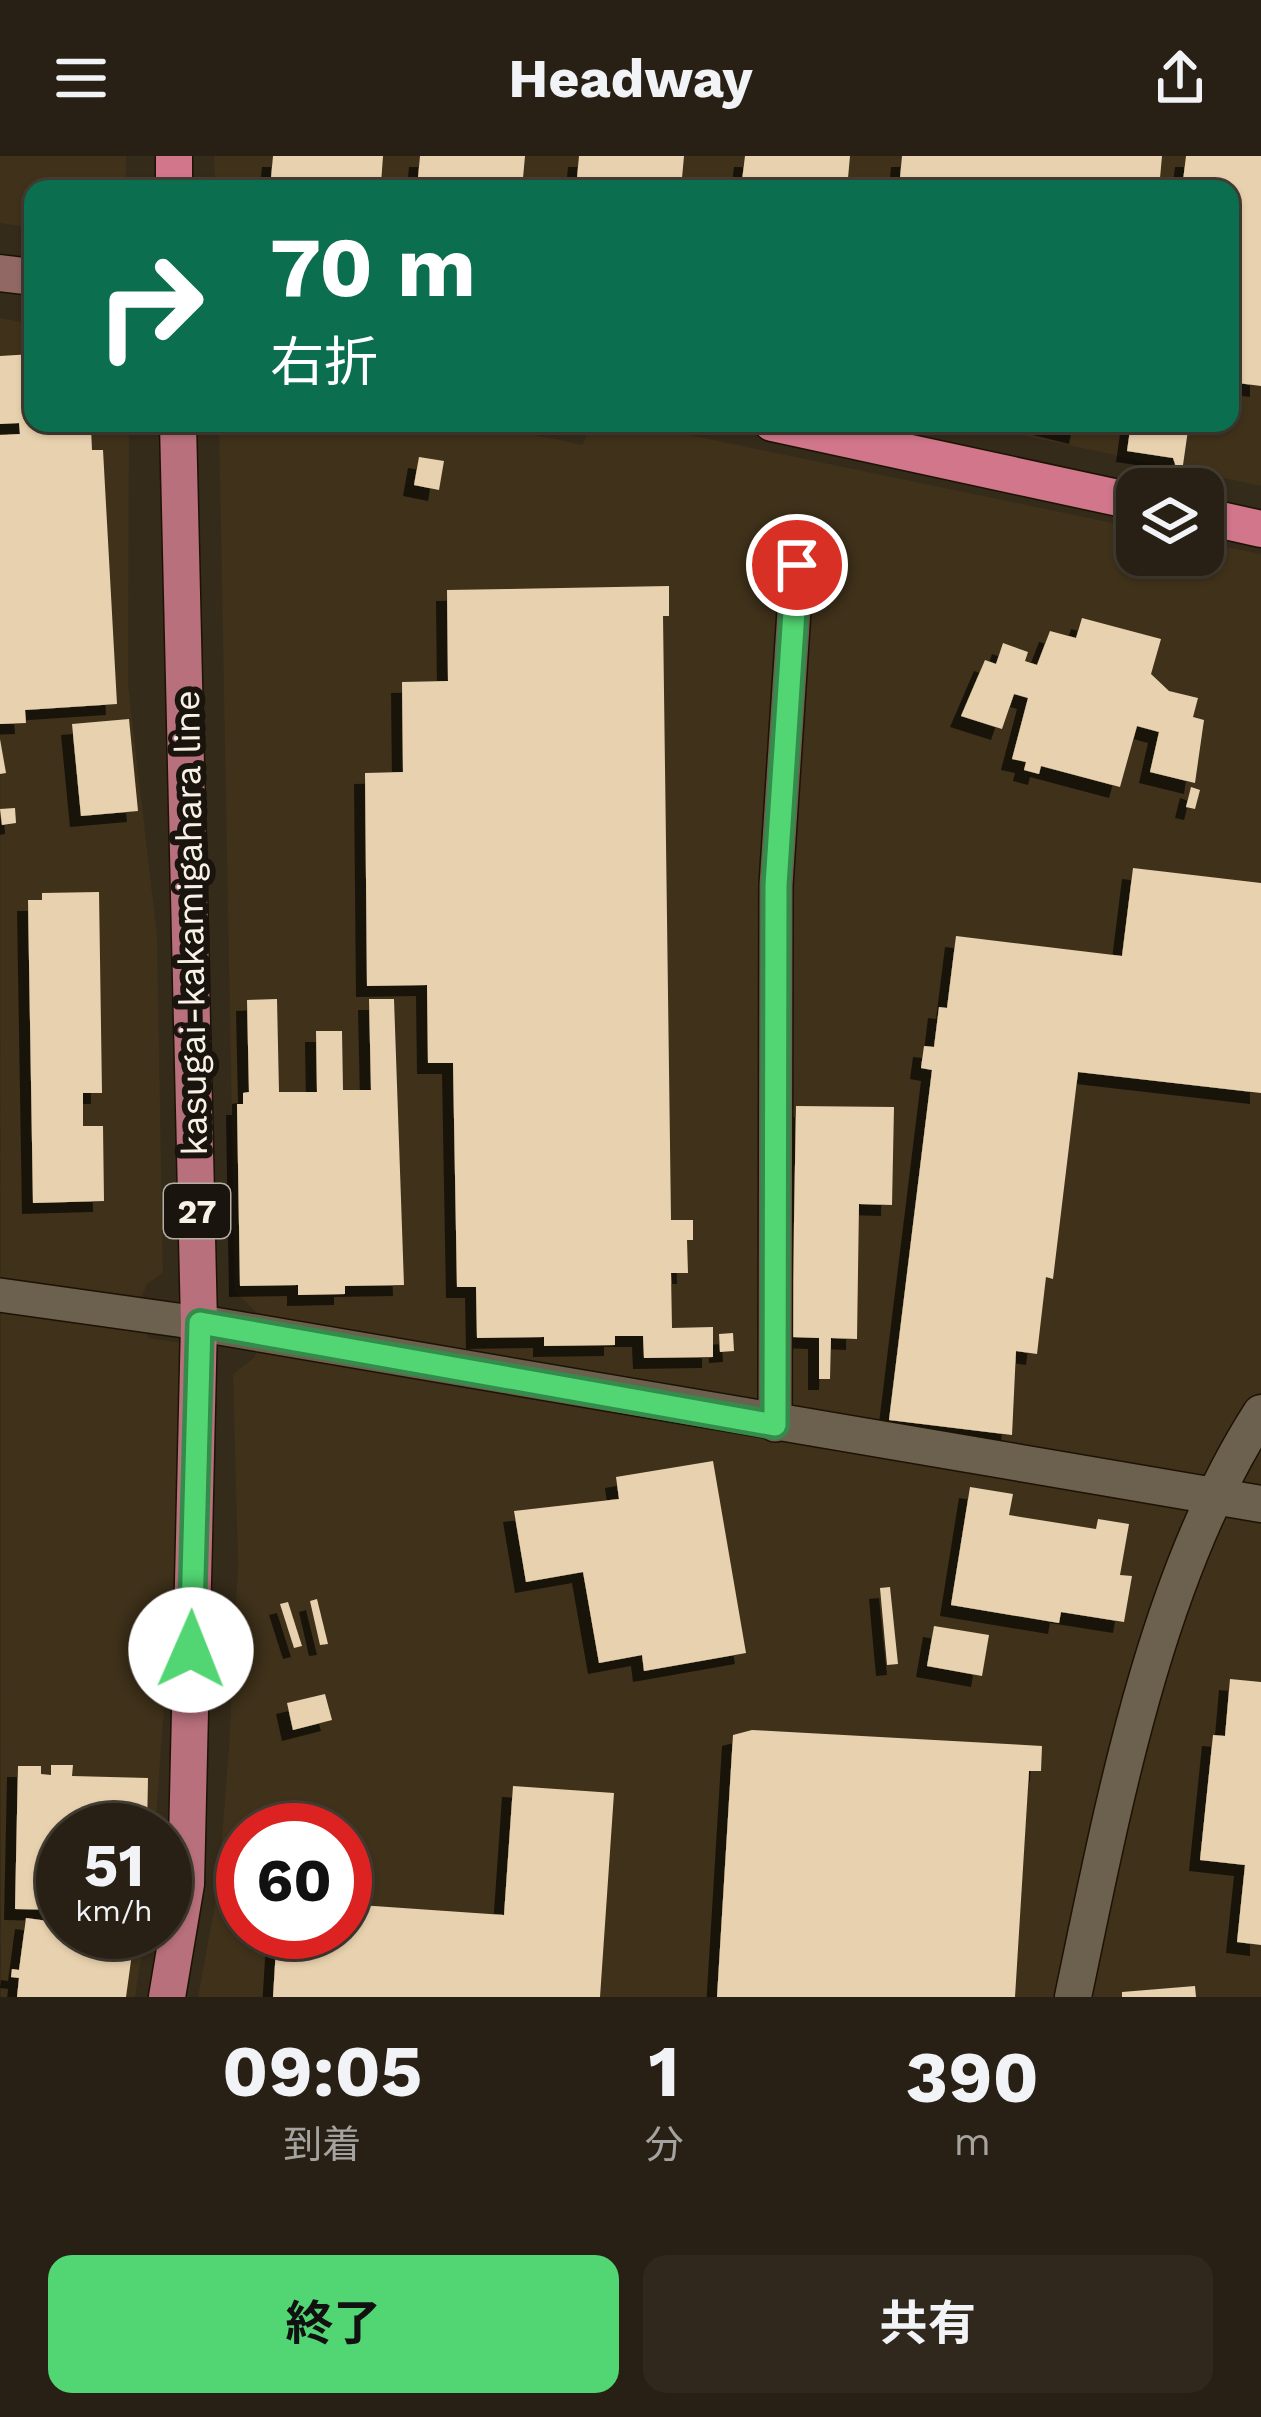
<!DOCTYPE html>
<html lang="ja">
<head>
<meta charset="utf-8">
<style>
	:root { --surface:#282014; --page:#30281d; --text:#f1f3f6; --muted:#a5a3a0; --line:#443e34; --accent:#52d673 }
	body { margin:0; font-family:"Work Sans","Noto Sans JP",sans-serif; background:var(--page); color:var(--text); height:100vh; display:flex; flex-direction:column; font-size:45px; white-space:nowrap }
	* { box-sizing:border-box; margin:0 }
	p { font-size:39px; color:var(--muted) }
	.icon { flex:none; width:66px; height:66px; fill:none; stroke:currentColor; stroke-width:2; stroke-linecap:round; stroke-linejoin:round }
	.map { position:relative; height:1841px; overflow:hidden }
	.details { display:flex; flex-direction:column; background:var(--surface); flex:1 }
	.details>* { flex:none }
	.hud { position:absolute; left:24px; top:24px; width:1215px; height:252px; border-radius:24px; box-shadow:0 3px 9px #0004,0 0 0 3px var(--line); background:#0b6e4f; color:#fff; overflow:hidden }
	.controls { position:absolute; left:1116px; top:312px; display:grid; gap:24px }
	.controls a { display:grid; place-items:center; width:108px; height:108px; border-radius:24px; background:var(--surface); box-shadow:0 3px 9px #0004,0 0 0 3px var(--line); font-size:60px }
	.speed { position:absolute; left:36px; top:1647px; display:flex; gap:24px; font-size:60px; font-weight:700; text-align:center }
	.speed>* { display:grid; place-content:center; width:156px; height:156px; border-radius:50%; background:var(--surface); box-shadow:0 3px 9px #0004,0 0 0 3px var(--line); line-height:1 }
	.speed small { font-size:30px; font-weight:400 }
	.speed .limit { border:18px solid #d22; background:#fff; color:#111 }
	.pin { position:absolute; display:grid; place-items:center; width:102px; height:102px; color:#fff; margin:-51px; border:6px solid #fff; border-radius:50%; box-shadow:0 3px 12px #0007 }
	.me { position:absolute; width:132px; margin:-66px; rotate:1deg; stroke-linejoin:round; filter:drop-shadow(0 0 9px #0008) }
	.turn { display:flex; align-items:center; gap:42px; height:252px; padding:0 48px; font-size:54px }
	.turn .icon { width:156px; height:156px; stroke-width:2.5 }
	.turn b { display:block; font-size:84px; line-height:102px }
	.eta { display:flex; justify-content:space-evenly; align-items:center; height:204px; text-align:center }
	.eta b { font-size:72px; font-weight:700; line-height:84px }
	.button { display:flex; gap:24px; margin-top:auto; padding:24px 48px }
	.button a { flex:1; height:138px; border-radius:24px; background:var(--accent); color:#111; font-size:48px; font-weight:700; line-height:138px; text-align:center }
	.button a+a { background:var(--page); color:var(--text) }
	header { display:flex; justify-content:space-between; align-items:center; height:156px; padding:0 48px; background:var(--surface); font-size:54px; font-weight:700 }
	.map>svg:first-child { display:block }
	.built { fill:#3f311a; fill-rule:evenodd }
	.building { fill:#e8d1ae; filter:url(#shadow) }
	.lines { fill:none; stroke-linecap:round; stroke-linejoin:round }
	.minor-casing { stroke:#1d1304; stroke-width:36 }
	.tertiary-casing { stroke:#1d1304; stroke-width:39 }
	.secondary-casing { stroke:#1d1304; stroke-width:39 }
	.primary-casing { stroke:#1d1304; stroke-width:39 }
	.trunk-casing { stroke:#1d1304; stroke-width:39 }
	.minor { stroke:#6c604e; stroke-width:33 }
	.tertiary { stroke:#6c604e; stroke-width:36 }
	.secondary { stroke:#926865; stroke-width:36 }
	.primary { stroke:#b8707c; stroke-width:36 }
	.trunk { stroke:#d1768b; stroke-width:36 }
	.route-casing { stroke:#358b4b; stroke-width:30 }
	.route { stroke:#52d673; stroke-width:21 }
	.labels { text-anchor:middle; stroke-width:12; stroke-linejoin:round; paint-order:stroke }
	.shield { fill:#19140d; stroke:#b5afa5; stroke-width:3 }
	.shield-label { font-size:33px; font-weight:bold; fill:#f8f1e6 }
	.street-label { font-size:36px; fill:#f8f1e6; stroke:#19140d }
</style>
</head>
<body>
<header><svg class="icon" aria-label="menu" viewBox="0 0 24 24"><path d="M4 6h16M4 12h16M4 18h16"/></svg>Headway<svg class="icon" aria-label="share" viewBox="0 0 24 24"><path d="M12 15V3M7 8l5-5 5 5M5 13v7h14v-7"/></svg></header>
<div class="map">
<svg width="1261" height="1841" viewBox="0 0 1261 1841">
	<defs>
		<filter id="shadow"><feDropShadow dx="-11" dy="11" stdDeviation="0" flood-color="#0009"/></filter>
	</defs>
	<rect width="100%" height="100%" fill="#352b1a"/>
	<g class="built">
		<polygon points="0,0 126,0 126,33 33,33 33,72 0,67"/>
		<polygon points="214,0 1261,0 1261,330 964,267 1230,267 1230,33 215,33"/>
		<polygon points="0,162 33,168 33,267 129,267 128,528 157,780 163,1117 147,1128 140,1145 148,1182 183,1187 174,1419 155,1674 63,1674 63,1776 145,1776 135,1841 1,1841"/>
		<path d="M219,267H476L583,289L589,267H632L1137,372V399H1203V386L1261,398V1841H198L218,1732L229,1593L238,1409L233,1218L255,1201L262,1162L235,1136ZM243,1674H345V1776H243Z"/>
	</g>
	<g class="building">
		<polygon points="273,0 383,0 381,28 270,33"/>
		<polygon points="420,0 525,0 522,33 417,33"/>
		<polygon points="579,0 684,0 681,33 576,33"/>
		<polygon points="745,0 850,0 847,33 741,33"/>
		<polygon points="902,0 1162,0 1159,33 899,33"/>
		<polygon points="1186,0 1261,0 1261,230 1230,226 1230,33 1182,33"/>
		<polygon points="33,198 33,267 57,267 58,274 91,272 92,294 103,294 117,548 25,554 26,567 0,568 0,279 20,278 19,267 0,268 0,200"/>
		<polygon points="1040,267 1082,267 1080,277"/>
		<polygon points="1131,267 1189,267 1183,309 1176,311 1173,302 1127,295"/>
		<polygon points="419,301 444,305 439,334 414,329"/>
		<polygon points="669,430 669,460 663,460 671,1064 693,1064 693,1084 687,1084 688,1117 671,1117 672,1172 713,1171 713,1201 644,1202 643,1180 615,1180 615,1189 544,1190 544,1181 477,1182 476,1131 457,1131 453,907 428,907 427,829 367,830 365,617 403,616 402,526 448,525 447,434"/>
		<polygon points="1082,462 1161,483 1151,518 1169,535 1198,542 1193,561 1204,564 1195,627 1150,616 1159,576 1137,570 1120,631 1041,610 1039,618 1024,614 1026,606 1012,603 1028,542 1014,538 1002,573 961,560 985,504 996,508 1003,487 1028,496 1025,505 1037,509 1050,475 1076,482"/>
		<polygon points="129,563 138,655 81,660 72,568"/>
		<polygon points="0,583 6,617 0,618"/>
		<polygon points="1191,631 1200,634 1195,653 1186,651"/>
		<polygon points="15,652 16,667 2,669 0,653"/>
		<polygon points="1133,712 1261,727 1261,937 1078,916 1053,1123 1046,1121 1037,1198 1016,1195 1012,1279 889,1264 932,914 921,912 924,890 934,891 939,851 947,852 956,780 1122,800"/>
		<polygon points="99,736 102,937 83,937 83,970 103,970 104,1045 33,1047 28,744 42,744 42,737"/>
		<polygon points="277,843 279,936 317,936 316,875 342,875 343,934 371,934 369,843 394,843 404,1129 345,1130 345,1138 298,1139 298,1129 240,1130 237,948 243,948 243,937 249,936 247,844"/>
		<polygon points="796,950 894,951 892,1049 859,1048 857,1183 831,1182 830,1223 819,1223 819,1182 792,1181"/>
		<polygon points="733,1177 734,1195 720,1196 719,1178"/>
		<polygon points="713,1305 746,1497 644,1515 642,1499 599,1507 583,1416 526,1426 514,1355 619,1343 616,1321"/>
		<polygon points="970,1331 1013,1338 1009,1359 1096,1373 1098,1363 1129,1368 1120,1419 1132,1420 1124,1466 1061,1456 1059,1467 951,1449"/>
		<polygon points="890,1431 898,1508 887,1509 880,1432"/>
		<polygon points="317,1443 328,1488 320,1489 310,1445"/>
		<polygon points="288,1446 302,1490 294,1492 280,1448"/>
		<polygon points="934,1470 989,1479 982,1520 927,1510"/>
		<polygon points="1230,1523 1261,1526 1261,1789 1237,1786 1245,1709 1200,1704 1213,1579 1225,1580"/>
		<polygon points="325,1538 332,1564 293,1574 287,1547"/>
		<polygon points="752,1574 1042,1590 1041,1615 1029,1615 1015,1841 717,1841 733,1579"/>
		<polygon points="51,1609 73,1609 72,1620 148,1622 147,1674 63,1674 63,1754 15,1753 18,1610 41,1610 41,1618 51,1619"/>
		<polygon points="513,1630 614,1637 600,1841 273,1841 277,1776 345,1776 345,1748 504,1759"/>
		<polygon points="26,1762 63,1767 63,1776 112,1776 111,1788 133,1790 126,1841 17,1841 19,1822 11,1821 12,1813 19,1814"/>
		<polygon points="1195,1830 1196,1841 1122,1841 1122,1836"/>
	</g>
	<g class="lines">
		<defs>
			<g id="minor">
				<polyline points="0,1139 199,1167"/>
				<polyline points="775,1269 776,729 797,409"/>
			</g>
			<g id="tertiary">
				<polyline points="199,1167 1261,1348"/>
				<path d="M1073,1841C1113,1651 1155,1421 1261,1257"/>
			</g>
			<polyline id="secondary" points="0,117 33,121"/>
			<polyline id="primary" points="167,1841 186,1728 199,1167 178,267"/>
			<g id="trunk">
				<polyline points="174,0 174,33"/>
				<polyline points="772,267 1137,346"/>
				<polyline points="1203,360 1261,373"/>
			</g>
		</defs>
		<use href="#minor" class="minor-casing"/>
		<use href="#tertiary" class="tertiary-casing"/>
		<use href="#secondary" class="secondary-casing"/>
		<use href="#primary" class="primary-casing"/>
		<use href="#trunk" class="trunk-casing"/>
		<use href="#minor" class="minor"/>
		<use href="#tertiary" class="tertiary"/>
		<use href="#secondary" class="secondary"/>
		<use href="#primary" class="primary"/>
		<use href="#trunk" class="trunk"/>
	</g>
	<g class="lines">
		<defs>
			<polyline id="route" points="191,1494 200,1167 775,1269 776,729 797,409"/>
		</defs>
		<use href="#route" class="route-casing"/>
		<use href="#route" class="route"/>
	</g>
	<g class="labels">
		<rect class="shield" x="164" y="1028" width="66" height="54" rx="9"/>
		<g class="shield-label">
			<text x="197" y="1067">27</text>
		</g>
		<g class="street-label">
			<text transform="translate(190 767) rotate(-91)" y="13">kasugai-kakamigahara line</text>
		</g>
	</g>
</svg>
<div class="controls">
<a><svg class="icon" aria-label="layers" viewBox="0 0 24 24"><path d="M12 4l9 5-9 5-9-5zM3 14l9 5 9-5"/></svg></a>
</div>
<div class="speed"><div>51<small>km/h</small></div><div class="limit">60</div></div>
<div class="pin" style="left:797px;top:409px;background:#d93025"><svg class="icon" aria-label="arrive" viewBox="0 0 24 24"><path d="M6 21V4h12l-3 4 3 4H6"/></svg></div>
<svg class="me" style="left:191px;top:1494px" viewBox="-20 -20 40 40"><circle r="19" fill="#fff"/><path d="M0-13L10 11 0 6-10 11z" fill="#52d673"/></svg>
<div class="hud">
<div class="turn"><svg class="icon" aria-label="right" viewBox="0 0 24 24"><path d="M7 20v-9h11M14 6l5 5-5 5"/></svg><div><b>70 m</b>右折</div></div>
</div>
</div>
<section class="details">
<div class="eta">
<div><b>09:05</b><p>到着</p></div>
<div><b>1</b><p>分</p></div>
<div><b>390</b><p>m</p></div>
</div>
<div class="button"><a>終了</a><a>共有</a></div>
</section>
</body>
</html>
